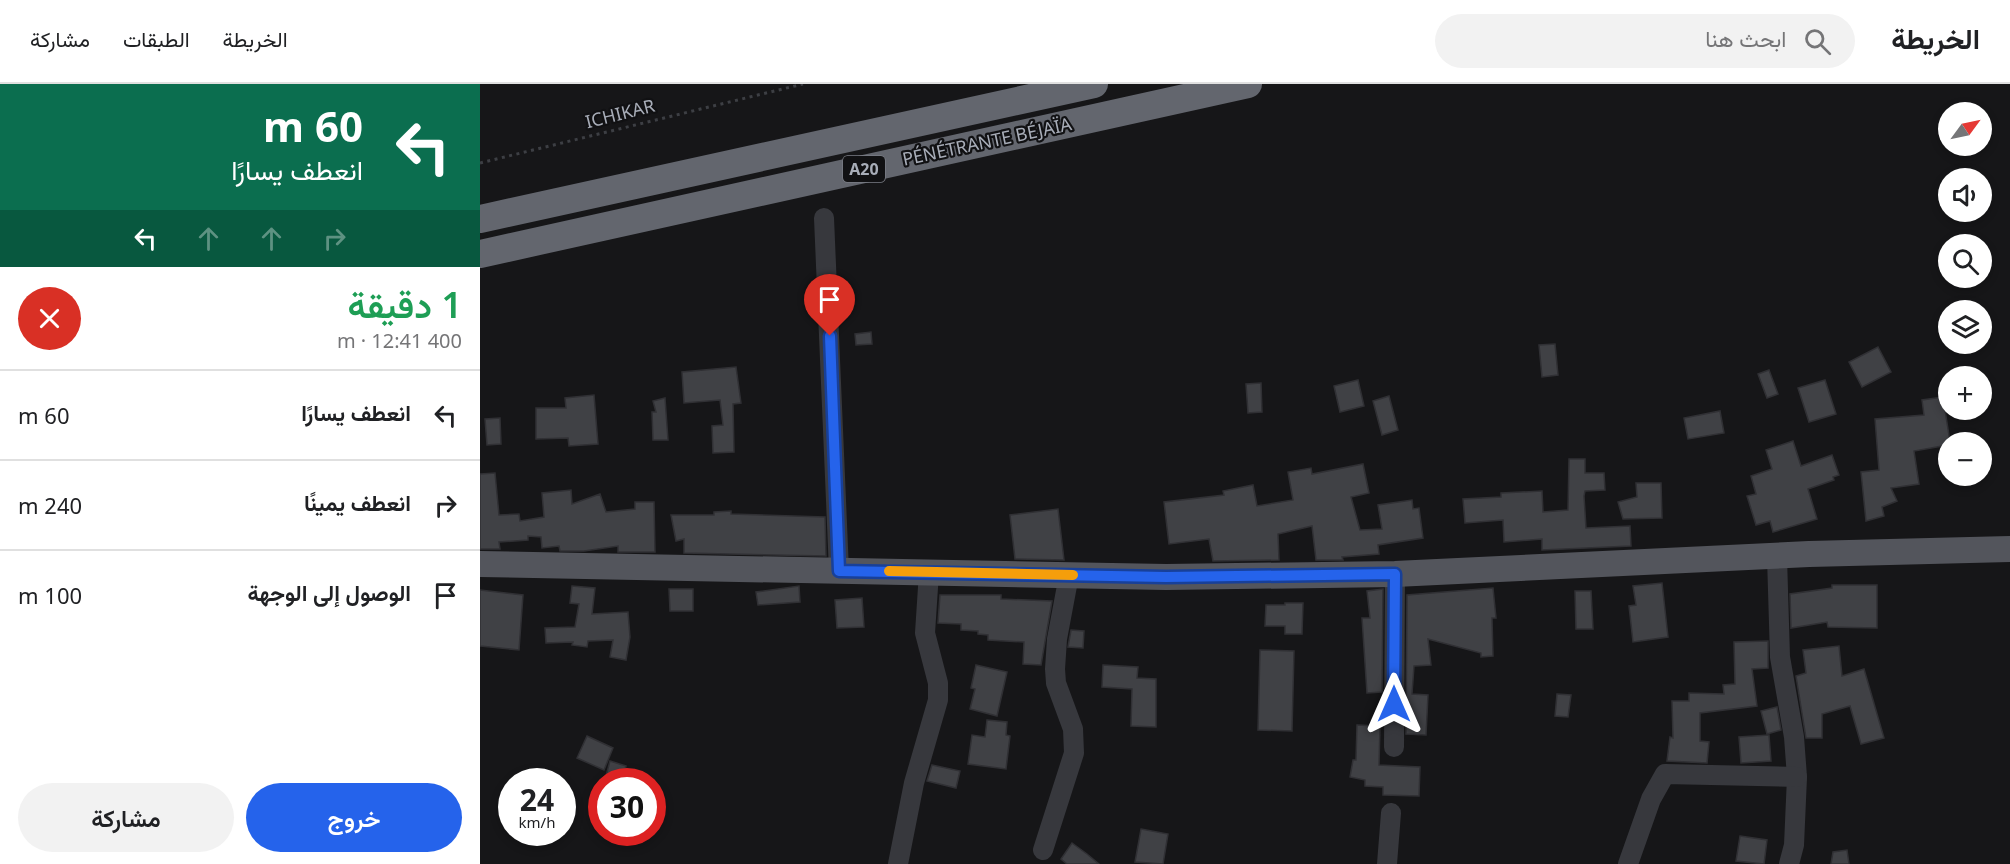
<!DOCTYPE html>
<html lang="ar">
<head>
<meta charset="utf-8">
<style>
	:root { --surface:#fff; --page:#f2f2f2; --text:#202124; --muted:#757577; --line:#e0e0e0; --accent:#2563eb }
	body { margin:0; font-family:"Noto Sans",Vazirmatn,sans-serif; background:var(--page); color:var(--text); direction:rtl; height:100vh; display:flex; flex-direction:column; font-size:22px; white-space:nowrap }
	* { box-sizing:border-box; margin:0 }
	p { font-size:20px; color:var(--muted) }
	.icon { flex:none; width:33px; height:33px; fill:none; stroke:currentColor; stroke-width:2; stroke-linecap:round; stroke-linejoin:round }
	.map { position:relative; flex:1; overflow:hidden; direction:ltr }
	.panel { display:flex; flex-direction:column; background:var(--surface); width:480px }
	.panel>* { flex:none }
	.guide { background:#0b6e4f; color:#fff; overflow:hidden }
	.needle { width:39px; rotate:57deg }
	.tools { position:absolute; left:1458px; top:18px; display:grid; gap:12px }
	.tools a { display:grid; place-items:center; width:54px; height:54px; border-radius:50%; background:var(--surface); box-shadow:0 3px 9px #0003; font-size:30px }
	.speed { position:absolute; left:18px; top:684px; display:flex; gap:12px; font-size:30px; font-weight:700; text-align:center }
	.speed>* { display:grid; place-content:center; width:78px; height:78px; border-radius:50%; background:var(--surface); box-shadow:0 3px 9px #0003; line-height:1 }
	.speed small { font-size:15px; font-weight:400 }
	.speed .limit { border:9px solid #d22; background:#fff; color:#111 }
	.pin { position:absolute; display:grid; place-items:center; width:51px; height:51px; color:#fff; margin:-62px -26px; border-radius:50% 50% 50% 0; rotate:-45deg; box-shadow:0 0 6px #0007 }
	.pin .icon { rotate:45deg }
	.me { position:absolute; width:66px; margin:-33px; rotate:0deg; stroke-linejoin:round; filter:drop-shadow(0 0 4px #0008) }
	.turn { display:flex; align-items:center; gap:21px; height:126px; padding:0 18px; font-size:27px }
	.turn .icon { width:78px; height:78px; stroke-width:2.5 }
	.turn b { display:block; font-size:42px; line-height:51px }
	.lanes { display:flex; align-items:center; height:57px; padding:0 18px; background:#0003; justify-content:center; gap:30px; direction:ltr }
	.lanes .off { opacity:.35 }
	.round { display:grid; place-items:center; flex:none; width:63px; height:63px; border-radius:32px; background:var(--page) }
	.headline { display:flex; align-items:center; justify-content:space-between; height:102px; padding:0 18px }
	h1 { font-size:36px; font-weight:600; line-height:45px; color:#1e9e55 }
	.action { display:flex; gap:12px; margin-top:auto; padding:12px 18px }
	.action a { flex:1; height:69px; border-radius:36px; background:var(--accent); color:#fff; font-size:24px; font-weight:600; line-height:69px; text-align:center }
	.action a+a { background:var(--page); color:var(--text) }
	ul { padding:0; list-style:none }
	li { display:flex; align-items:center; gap:18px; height:90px; padding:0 18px; border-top:2px solid var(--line) }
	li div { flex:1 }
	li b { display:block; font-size:22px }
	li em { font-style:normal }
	header { display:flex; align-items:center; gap:36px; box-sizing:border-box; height:84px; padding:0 30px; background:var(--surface); border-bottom:2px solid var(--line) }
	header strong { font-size:28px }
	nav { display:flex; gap:33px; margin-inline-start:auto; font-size:21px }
	.search { width:420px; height:54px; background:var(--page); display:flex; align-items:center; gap:15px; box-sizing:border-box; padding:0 21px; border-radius:33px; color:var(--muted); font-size:22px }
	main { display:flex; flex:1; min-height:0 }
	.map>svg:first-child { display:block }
	.building { fill:#404145; stroke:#303034; stroke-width:1.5 }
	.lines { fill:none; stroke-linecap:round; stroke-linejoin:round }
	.path { stroke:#3d3f44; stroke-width:3; stroke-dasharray:3 4.5; stroke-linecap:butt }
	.minor { stroke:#37383d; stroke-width:20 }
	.major { stroke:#53555c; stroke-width:26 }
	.highway { stroke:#63666e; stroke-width:28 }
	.route-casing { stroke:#184099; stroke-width:15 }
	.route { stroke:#2563eb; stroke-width:10 }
	.slow { stroke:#f59e0b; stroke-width:10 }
	.labels { text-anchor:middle; stroke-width:4.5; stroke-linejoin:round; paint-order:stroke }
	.shield { fill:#111113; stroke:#7b7e86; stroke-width:1.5 }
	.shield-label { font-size:16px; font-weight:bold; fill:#a8adb8 }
	.street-label { font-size:18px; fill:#a8adb8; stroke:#111113 }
</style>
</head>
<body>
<header>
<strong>الخريطة</strong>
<div class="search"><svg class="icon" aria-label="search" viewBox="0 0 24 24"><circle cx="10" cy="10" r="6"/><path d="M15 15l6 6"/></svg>ابحث هنا</div>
<nav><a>الخريطة</a><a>الطبقات</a><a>مشاركة</a></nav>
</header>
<main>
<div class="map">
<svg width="1530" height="780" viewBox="0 0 1530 780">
	<rect width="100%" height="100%" fill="#161618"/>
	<g class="building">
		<polygon points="391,248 392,260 376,261 375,250"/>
		<polygon points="1075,260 1078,291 1062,293 1059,261"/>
		<polygon points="1398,263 1411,288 1382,303 1369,278"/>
		<polygon points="256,283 261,319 253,320 254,368 233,369 232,342 243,341 240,316 204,319 202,288"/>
		<polygon points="1289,286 1298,310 1287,314 1278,290"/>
		<polygon points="878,296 884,322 860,328 854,302"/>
		<polygon points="1345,296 1356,330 1329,338 1318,304"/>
		<polygon points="781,299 782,328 768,329 766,300"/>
		<polygon points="114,311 118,360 89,362 88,354 56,355 56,324 86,324 85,314"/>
		<polygon points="909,312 918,346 902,351 893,317"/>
		<polygon points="1463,313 1470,358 1468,361 1434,367 1439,400 1411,404 1417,417 1402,423 1404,432 1386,437 1381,388 1399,386 1395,335 1444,331 1442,316"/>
		<polygon points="185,314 188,356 173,356 172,328 176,328 173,317"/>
		<polygon points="1240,327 1244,349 1208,355 1204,334"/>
		<polygon points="20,334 21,360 7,361 5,335"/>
		<polygon points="1313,357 1321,382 1352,371 1359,391 1353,393 1354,396 1328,405 1337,435 1293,448 1290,437 1276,441 1267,412 1276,410 1271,392 1292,385 1286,366"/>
		<polygon points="1089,375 1105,375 1105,389 1124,389 1125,406 1105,407 1104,412 1106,444 1150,442 1151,462 1062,466 1062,455 1024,458 1023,436 985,439 983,415 1021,413 1021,409 1062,407 1063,428 1088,426"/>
		<polygon points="883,380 889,409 871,413 880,446 902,445 898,421 932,416 933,425 939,424 943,454 898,461 899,470 862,473 863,476 836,476 832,442 798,450 799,476 733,477 729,455 689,460 684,418 744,411 743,407 773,401 777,422 813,416 808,388 831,384 832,390"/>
		<polygon points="15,389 19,431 39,430 40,437 64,433 62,409 91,406 92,420 120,410 126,428 155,425 155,418 174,418 175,468 138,468 138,462 104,467 80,467 79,462 62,464 61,453 48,452 48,456 19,458 20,465 0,465 0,390"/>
		<polygon points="1156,399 1181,399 1182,434 1143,435 1138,418 1157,413"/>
		<polygon points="578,425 584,476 535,475 530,431"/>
		<polygon points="251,427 251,430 345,433 346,472 204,469 204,455 196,457 191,431 234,431 234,428"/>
		<polygon points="1182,499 1188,553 1153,558 1149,522 1156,521 1153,502"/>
		<polygon points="1352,501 1397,501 1397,544 1348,543 1347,538 1311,544 1310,510 1352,504"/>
		<polygon points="92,502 115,504 112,530 148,528 150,553 146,576 130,573 133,556 108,557 107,563 92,561 93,558 66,559 65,544 95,543 99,520 90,519"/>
		<polygon points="319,502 320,518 278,521 276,508"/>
		<polygon points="1013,504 1016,534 1012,534 1013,572 1001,573 1001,569 948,555 951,581 934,582 932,610 948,611 946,651 926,650 927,511"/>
		<polygon points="189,505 213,505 213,527 190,527"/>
		<polygon points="903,505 902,608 887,609 882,534 890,534 887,507"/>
		<polygon points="0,506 43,511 39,566 0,562"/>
		<polygon points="1095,507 1111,507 1113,545 1096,545"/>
		<polygon points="460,511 521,511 521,515 572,517 561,581 543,580 544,558 508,556 508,551 498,550 498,547 481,546 481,540 458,539"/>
		<polygon points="382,514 384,543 357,544 355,516"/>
		<polygon points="805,519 823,519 822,550 805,550 805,542 785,542 786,521 805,521"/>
		<polygon points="591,546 604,547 603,564 588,563"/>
		<polygon points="1288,557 1288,584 1272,585 1277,622 1220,629 1220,657 1229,658 1227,679 1187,677 1190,653 1193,654 1192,617 1209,617 1209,609 1244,610 1243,601 1255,600 1254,558"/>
		<polygon points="1359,562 1362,592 1384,585 1404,654 1381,660 1370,622 1342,630 1342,654 1326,654 1316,592 1326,589 1323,566"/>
		<polygon points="780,566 814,567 812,647 778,646"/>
		<polygon points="496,581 527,588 517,632 490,625 495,605 491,604"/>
		<polygon points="623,581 658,583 657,594 676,595 676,643 651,642 652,605 622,603"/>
		<polygon points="1077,610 1091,611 1088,633 1075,632"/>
		<polygon points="1297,623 1301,646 1287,650 1281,627"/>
		<polygon points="507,636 527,638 526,651 530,652 526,685 488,680 492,651 505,653"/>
		<polygon points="877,641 900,642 899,681 940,683 939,712 903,711 903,703 885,702 885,696 870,693 873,676 876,676"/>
		<polygon points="1289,651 1291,677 1261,679 1259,653"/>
		<polygon points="107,652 133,664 124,686 97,674"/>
		<polygon points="130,677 146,682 142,697 126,692"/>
		<polygon points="452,681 480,687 476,704 447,697"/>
		<polygon points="661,745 688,750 683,780 655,778"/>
		<polygon points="1260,752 1287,756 1284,780 1256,777"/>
		<polygon points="592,759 607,770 619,780 587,780 581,775"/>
		<polygon points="1367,766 1369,780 1351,780 1353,768"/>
	</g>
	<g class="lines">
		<polyline class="path" points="0,79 323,0"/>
		<g class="minor">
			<polyline points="344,134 359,487"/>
			<polyline points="1297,473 1300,573 1314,653 1317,693 1314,761 1309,780"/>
			<polyline points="914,663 915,490"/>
			<polyline points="563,766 594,669 593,645 576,599 575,585 577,555 589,491"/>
			<polyline points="418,780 434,699 458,616 458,599 445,549 449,488"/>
			<polyline points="907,780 911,729"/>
			<polyline points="1148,780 1171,715 1185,690 1317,693"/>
		</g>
		<polyline class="major" points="0,480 686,493 915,490 1329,470 1530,465"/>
		<g class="highway">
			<polyline points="0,135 614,0"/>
			<polyline points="0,170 768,0"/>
		</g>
	</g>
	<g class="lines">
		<defs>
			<polyline id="route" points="350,252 359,487 686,493 915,490 914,620"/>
		</defs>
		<use href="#route" class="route-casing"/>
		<use href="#route" class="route"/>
		<polyline class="slow" points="409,487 593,491"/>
	</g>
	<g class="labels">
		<rect class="shield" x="363" y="72" width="42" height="26" rx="4.5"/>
		<g class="shield-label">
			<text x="384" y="91">A20</text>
		</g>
		<g class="street-label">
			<text transform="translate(140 30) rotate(-14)" y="6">ICHIKAR</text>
			<text transform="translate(507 58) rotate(-12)" y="6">PÉNÉTRANTE BÉJAÏA</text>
		</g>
	</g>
</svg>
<div class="tools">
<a><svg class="needle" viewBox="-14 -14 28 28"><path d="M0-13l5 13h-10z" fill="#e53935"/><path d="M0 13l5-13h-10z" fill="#757577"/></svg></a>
<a><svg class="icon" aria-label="sound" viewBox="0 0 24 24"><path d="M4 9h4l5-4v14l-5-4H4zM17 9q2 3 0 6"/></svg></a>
<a><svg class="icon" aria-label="search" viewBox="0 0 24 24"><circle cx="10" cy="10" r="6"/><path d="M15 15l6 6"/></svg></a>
<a><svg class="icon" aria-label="layers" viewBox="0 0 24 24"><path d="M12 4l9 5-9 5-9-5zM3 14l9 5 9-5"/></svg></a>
<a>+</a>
<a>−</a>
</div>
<div class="speed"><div>24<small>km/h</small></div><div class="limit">30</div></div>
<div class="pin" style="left:350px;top:252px;background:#d93025"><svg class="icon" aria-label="arrive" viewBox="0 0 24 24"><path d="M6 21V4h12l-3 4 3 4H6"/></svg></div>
<svg class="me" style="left:914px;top:620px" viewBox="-20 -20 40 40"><path d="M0-17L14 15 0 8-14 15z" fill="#2563eb" stroke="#fff" stroke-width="4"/></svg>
</div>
<section class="panel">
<div class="guide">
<div class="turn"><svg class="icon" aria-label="left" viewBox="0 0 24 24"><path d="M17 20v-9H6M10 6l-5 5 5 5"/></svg><div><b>60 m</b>انعطف يسارًا</div></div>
<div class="lanes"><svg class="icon" aria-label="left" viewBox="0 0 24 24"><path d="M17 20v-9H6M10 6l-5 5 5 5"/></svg><svg class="icon off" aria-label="ahead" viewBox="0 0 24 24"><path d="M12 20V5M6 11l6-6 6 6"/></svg><svg class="icon off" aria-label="ahead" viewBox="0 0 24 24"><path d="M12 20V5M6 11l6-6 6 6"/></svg><svg class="icon off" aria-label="right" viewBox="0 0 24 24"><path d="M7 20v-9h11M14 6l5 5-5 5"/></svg></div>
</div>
<div class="headline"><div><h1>1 دقيقة</h1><p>400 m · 12:41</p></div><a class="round" style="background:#d93025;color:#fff"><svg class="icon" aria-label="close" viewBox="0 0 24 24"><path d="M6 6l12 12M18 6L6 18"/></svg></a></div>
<ul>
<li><svg class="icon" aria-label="left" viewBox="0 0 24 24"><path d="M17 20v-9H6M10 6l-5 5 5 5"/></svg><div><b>انعطف يسارًا</b></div><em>60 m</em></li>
<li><svg class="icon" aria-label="right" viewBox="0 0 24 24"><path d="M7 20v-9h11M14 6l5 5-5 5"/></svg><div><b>انعطف يمينًا</b></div><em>240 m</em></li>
<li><svg class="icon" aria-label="arrive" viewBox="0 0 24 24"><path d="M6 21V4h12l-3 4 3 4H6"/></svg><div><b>الوصول إلى الوجهة</b></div><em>100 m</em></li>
</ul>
<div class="action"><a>خروج</a><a>مشاركة</a></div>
</section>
</main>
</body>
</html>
